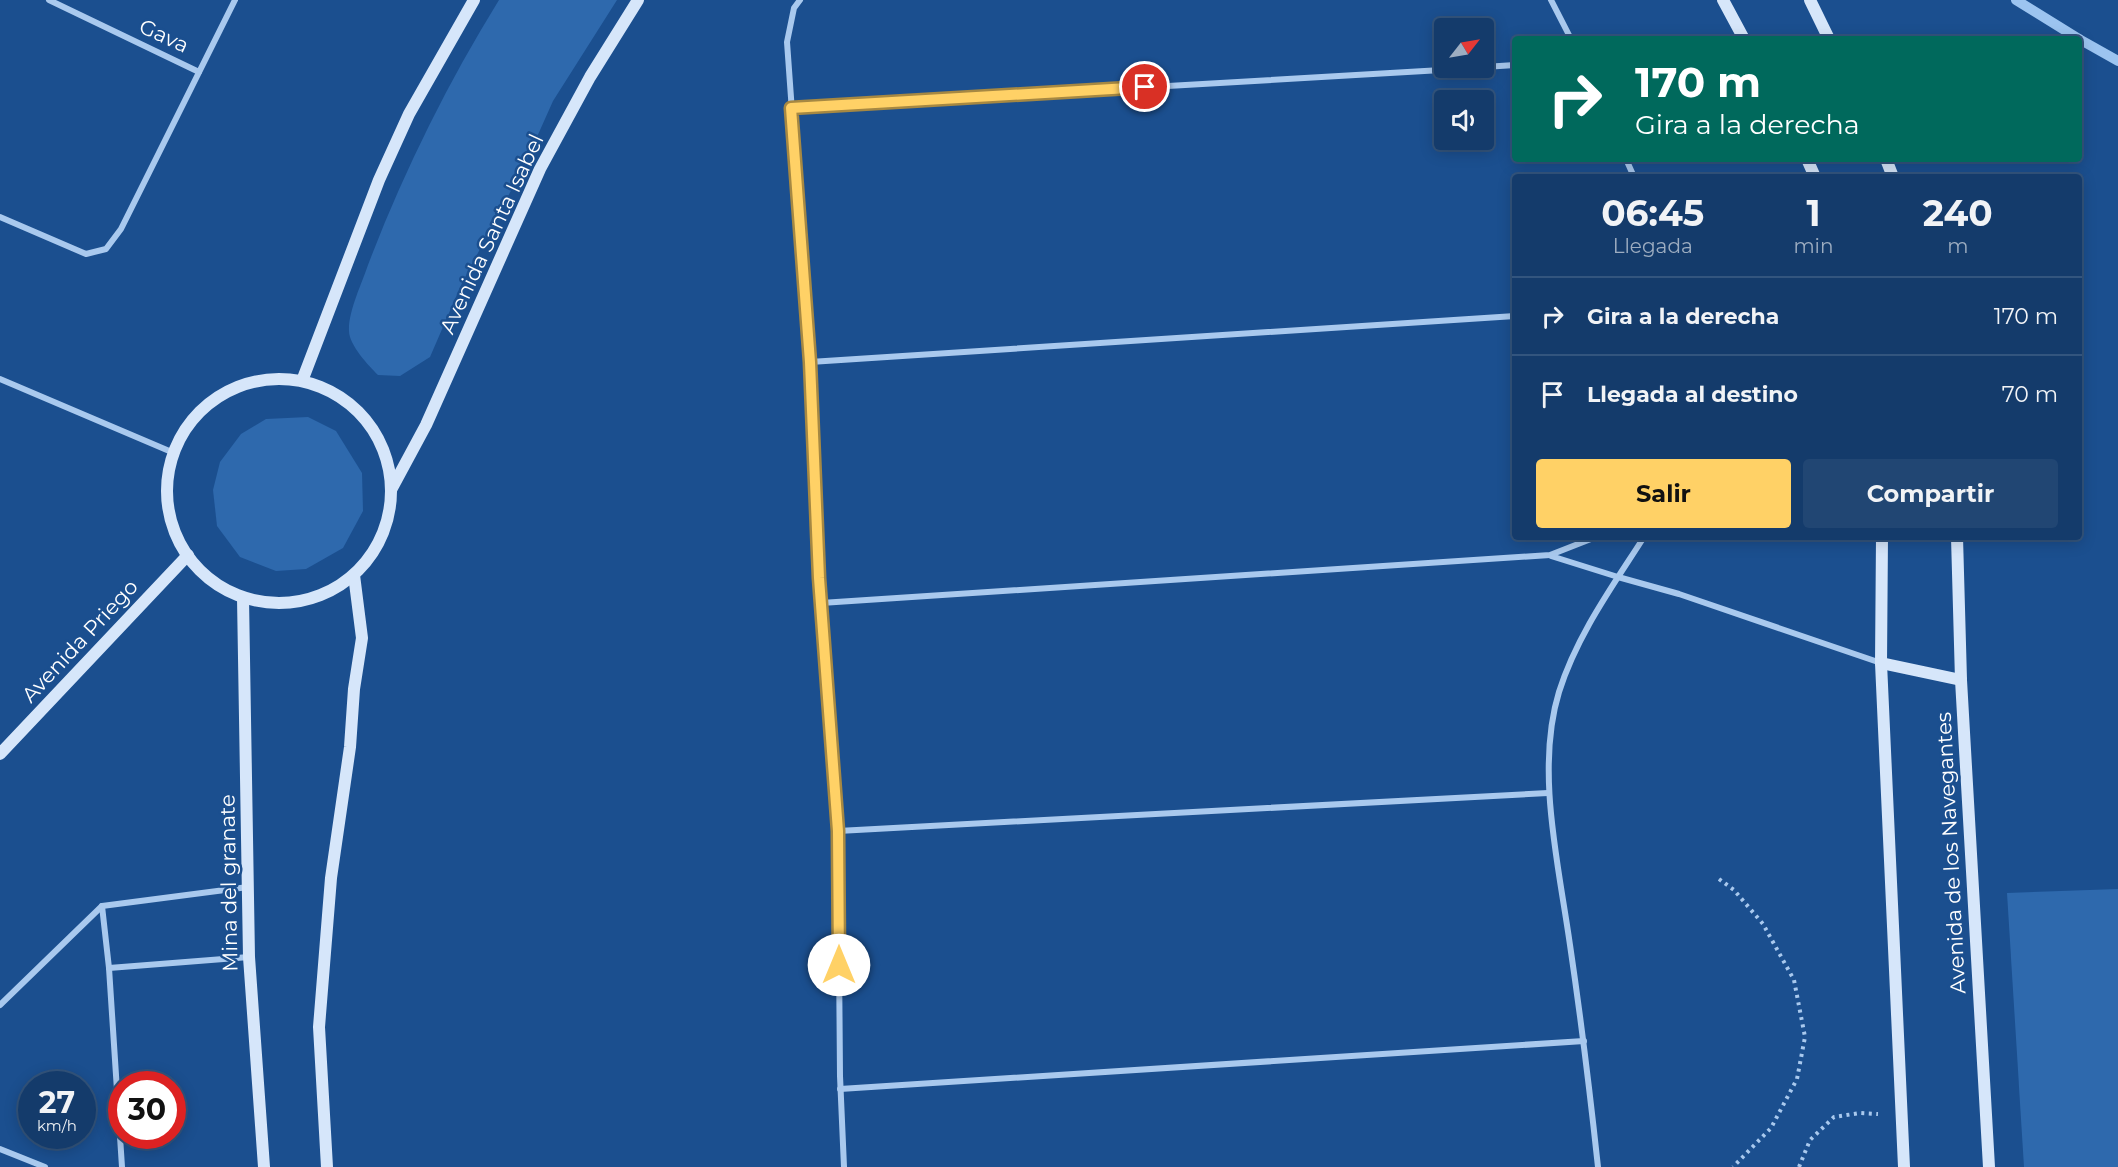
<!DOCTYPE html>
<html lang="es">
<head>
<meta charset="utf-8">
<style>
	:root { --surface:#143b6b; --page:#214673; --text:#f1f3f6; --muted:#9dadc1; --line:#33557e; --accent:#ffd166 }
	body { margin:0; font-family:Montserrat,sans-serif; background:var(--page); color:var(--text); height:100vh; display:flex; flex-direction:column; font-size:22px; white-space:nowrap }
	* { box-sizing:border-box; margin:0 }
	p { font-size:20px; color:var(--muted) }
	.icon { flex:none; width:33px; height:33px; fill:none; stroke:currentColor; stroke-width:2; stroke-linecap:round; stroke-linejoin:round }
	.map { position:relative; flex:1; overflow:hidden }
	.drawer { position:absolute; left:1512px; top:174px; width:570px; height:366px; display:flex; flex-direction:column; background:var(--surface); border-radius:6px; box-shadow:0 3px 15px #0003,0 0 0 2px var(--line) }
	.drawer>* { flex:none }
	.banner { position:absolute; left:1512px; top:36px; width:570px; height:126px; border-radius:6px; box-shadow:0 3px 15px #0003,0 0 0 2px var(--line); background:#00695c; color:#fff; overflow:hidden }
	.needle { width:39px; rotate:59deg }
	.fabs { position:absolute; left:1434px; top:18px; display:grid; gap:12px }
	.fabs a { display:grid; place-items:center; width:60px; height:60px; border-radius:6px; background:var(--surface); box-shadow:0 3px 15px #0003,0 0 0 2px var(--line); font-size:30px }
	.speed { position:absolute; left:18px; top:1071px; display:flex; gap:12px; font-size:30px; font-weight:700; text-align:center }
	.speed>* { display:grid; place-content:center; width:78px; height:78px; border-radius:50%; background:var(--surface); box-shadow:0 3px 15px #0003,0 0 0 2px var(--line); line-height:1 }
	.speed small { font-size:15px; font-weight:400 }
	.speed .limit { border:9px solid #d22; background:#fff; color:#111 }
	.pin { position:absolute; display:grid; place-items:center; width:51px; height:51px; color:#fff; margin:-26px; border:3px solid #fff; border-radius:50%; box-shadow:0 2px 6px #0007 }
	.me { position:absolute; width:66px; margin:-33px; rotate:0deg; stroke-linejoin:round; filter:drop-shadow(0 0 4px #0008) }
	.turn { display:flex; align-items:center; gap:21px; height:126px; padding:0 24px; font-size:27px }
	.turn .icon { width:78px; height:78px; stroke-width:2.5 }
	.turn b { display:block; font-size:42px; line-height:51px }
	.eta { display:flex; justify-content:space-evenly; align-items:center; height:102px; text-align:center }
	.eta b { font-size:36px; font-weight:700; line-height:42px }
	.button { display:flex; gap:12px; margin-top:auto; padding:12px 24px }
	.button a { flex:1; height:69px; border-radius:6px; background:var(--accent); color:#111; font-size:24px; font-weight:700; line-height:69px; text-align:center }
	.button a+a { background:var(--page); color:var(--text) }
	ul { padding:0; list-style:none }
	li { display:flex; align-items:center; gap:18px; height:78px; padding:0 24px; border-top:2px solid var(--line) }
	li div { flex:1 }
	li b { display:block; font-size:22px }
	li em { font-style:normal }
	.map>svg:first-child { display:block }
	.green { fill:#2e69ad }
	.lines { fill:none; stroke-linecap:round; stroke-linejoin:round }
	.stream { stroke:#9cc4f0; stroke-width:10 }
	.path { stroke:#a9c9ee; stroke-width:4; stroke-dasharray:3 4.5; stroke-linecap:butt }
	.street { stroke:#a9c9ee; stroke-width:6 }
	.secondary { stroke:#d6e6fa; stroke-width:12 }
	.route-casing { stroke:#a68842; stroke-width:15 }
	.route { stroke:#ffd166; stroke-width:10 }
	.labels { text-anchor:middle; stroke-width:5; stroke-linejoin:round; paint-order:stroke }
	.street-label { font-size:21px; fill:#fff; stroke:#1b4f8f }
</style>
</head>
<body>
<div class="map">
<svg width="2118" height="1167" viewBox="0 0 2118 1167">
	<rect width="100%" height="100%" fill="#1b4f8f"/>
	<g class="green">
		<path d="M499,0H617L553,101L524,166L462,283L430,357L400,376L378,375C369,366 349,345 349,331C348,312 362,283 368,265C403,173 447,84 499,0Z"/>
		<polygon points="308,417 336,431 362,473 363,511 343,548 306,569 276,571 240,557 217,526 213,490 220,462 241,434 266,419"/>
		<polygon points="2118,889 2118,1167 2024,1167 2007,893"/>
	</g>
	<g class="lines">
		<g class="stream">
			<polyline points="2016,0 2079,39"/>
			<polyline points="2079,39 2118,61"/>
		</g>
		<g class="path">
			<polyline points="1719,879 1734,890 1763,924 1794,980 1805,1037 1797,1079 1771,1128 1733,1167"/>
			<polyline points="1799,1167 1810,1140 1834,1117 1860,1113 1878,1114"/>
		</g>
		<g class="street">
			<polyline points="49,0 199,72"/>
			<polyline points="800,0 794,8 787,42 810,362 819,578 838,831 840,1076 844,1167"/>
			<polyline points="1551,0 1571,39"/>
			<polyline points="1484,67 1515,65"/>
			<polyline points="791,108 1476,68"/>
			<polyline points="1626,159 1634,177"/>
			<polyline points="0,217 86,254 106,249 121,229 235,0"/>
			<polyline points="810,362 1515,316"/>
			<polyline points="0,379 174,453"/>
			<polyline points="1551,556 1618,577 1679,594 1881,663"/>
			<polyline points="821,603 1550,555 1596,537"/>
			<polyline points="838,831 1548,793"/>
			<polyline points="102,906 109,968 122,1167"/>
			<polyline points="109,968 249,957"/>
			<polyline points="0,1005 102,906 248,887"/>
			<polyline points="840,1089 1584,1041"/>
			<polyline points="0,1149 45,1167"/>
			<path d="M1598,1167C1590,1093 1581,1019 1570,945C1559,866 1535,770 1559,692C1577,635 1612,587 1644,537"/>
		</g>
		<g class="secondary">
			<polyline points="1723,0 1744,39"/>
			<polyline points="1810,0 1829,39"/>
			<polyline points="1807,159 1815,177"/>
			<polyline points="1886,159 1893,177"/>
			<circle cx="279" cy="491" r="112"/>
			<polyline points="302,381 379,180 409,114 474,0"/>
			<polyline points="391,490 426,425 540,169 590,77 638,0"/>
			<polyline points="1882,537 1881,663 1904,1167"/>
			<polyline points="1957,537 1961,680 1989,1167"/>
			<polyline points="243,598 249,957 264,1167"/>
			<polyline points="1881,663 1961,680"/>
			<polyline points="0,754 188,555"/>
			<polyline points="327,1167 319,1027 331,878 350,747 354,689 362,638 354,575"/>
		</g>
	</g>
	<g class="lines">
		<defs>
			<polyline id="route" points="839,965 838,831 819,578 810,362 791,108 1145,87"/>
		</defs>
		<use href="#route" class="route-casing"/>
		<use href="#route" class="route"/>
	</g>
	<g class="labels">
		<g class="street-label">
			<text transform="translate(164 36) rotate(25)" y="7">Gava</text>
			<text transform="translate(492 234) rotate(-65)" y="7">Avenida Santa Isabel</text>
			<text transform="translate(80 641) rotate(-47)" y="7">Avenida Priego</text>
			<text transform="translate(1951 853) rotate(-93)" y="7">Avenida de los Navegantes</text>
			<text transform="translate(229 883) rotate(-91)" y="7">Mina del granate</text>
		</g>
	</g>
</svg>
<div class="fabs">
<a><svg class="needle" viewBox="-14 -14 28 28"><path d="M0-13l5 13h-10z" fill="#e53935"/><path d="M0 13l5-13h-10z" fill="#9dadc1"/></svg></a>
<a><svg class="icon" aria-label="sound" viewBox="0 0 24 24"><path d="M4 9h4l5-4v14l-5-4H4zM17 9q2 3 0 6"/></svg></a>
</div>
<div class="speed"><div>27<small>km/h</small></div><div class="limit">30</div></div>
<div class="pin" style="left:1145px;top:87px;background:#d93025"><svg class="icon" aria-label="arrive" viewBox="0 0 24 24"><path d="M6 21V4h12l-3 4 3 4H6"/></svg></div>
<svg class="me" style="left:839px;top:965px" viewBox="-20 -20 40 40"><circle r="19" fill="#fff"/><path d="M0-13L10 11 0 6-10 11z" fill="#ffd166"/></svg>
<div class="banner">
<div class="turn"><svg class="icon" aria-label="right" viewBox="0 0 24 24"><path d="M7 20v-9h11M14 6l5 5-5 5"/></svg><div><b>170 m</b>Gira a la derecha</div></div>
</div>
<section class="drawer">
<div class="eta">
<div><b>06:45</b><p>Llegada</p></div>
<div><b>1</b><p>min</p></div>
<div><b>240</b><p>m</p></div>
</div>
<ul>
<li><svg class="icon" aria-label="right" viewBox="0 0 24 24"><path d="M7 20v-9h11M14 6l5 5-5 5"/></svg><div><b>Gira a la derecha</b></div><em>170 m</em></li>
<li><svg class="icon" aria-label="arrive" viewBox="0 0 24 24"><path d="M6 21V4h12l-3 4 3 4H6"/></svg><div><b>Llegada al destino</b></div><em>70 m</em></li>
</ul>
<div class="button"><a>Salir</a><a>Compartir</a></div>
</section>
</div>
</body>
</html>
